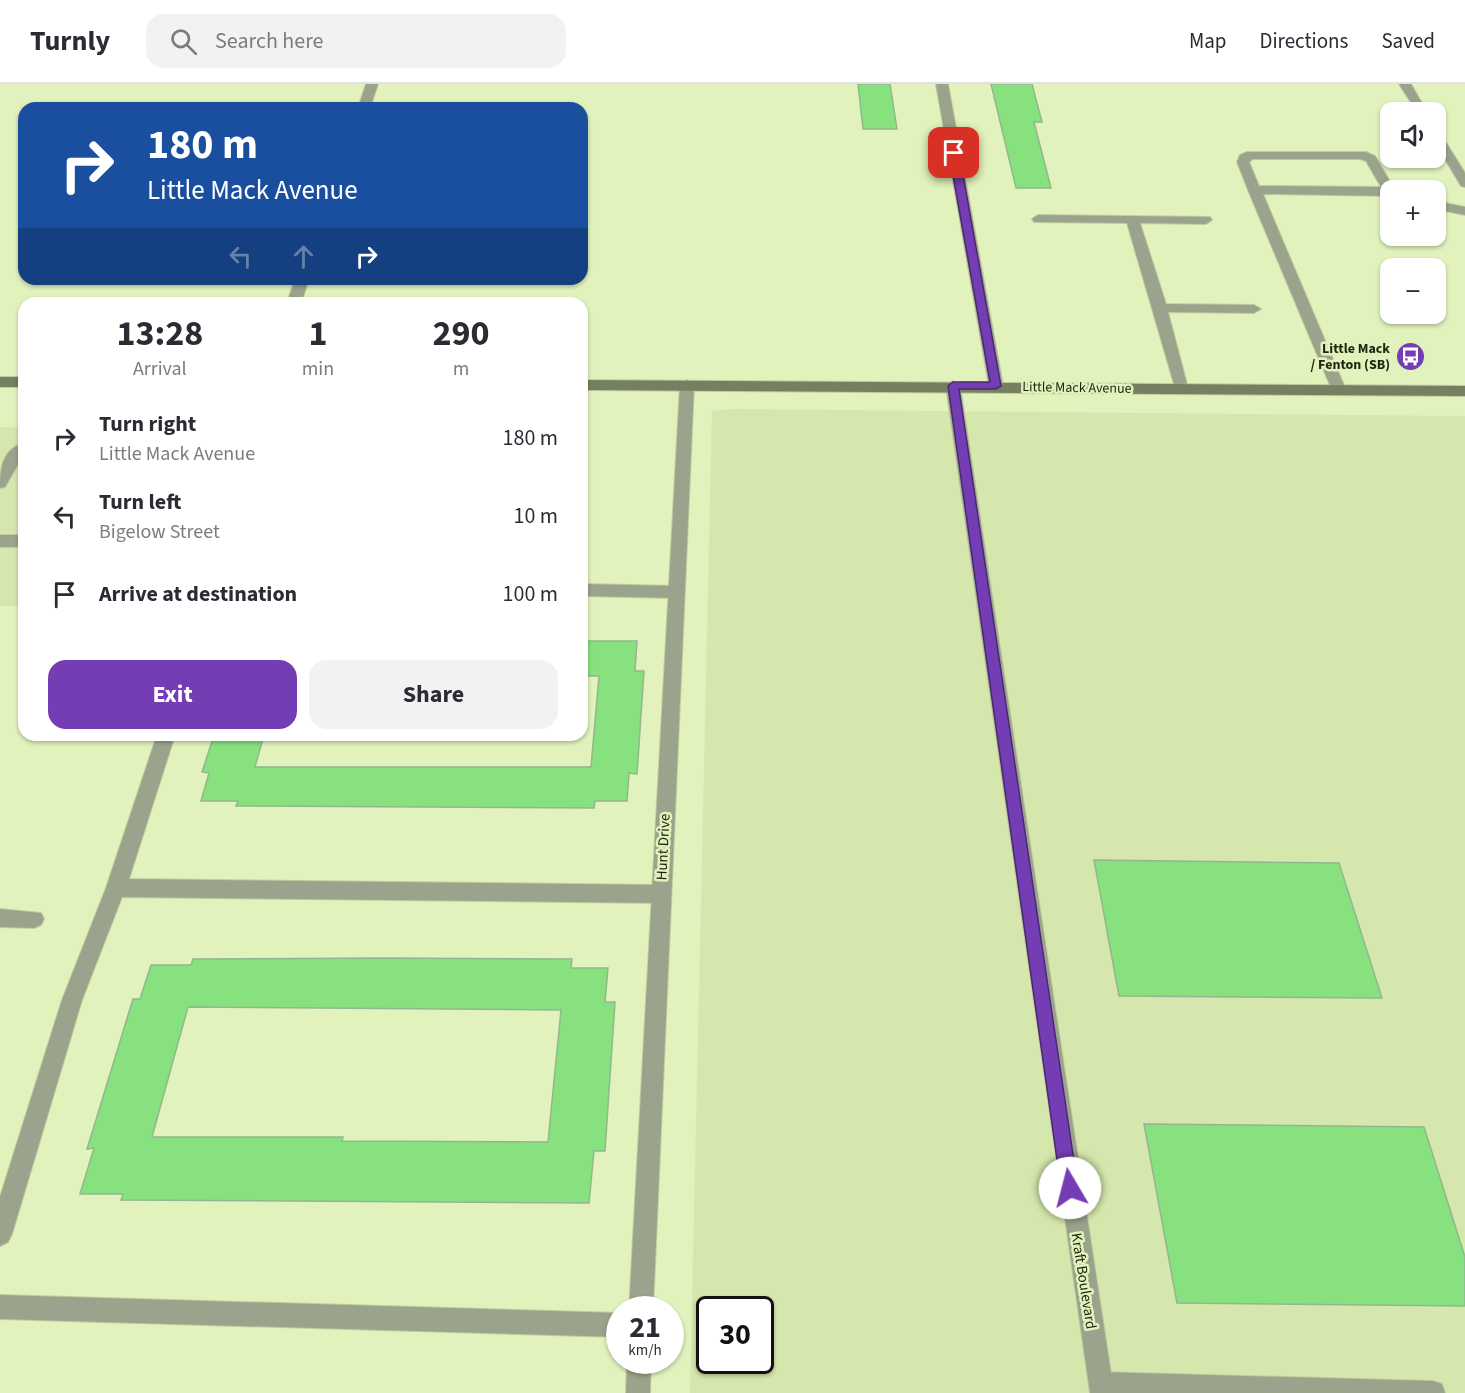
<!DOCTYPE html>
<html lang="en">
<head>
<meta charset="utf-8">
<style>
	:root { --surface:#fff; --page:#f2f2f3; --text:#2b2b33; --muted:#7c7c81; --line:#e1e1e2; --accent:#753db3 }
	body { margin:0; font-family:"Source Sans 3",sans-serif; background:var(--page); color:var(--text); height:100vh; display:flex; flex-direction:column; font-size:22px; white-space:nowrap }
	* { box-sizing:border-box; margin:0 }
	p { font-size:20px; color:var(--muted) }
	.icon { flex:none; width:33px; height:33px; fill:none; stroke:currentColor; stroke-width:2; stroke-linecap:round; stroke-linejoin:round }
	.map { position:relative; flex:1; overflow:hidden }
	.side { position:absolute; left:18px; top:213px; width:570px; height:444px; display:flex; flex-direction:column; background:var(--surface); border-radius:18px; box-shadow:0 2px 4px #0004 }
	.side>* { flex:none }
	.top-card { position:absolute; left:18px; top:18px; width:570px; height:183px; border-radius:18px; box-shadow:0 2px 4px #0004; background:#1a4fa0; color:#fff; overflow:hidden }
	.buttons { position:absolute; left:1380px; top:18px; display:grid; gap:12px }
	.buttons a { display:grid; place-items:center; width:66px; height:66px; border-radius:12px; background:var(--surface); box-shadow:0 2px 4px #0004; font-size:30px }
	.speed { position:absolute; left:606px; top:1212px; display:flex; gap:12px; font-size:30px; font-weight:700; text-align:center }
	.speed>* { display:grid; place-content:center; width:78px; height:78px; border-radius:50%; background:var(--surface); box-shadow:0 2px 4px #0004; line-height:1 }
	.speed small { font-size:15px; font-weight:400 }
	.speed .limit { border:3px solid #111; border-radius:9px; background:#fff; color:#111 }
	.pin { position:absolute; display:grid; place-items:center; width:51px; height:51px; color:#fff; margin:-26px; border-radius:12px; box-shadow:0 3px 9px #0006 }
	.me { position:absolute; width:66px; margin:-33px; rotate:352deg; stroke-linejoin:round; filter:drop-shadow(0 0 4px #0008) }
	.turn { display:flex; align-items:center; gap:21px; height:126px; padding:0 30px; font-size:27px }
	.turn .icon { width:78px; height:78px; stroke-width:2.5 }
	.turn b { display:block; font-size:42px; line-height:51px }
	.lanes { display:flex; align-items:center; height:57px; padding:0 30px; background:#0003; justify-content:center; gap:30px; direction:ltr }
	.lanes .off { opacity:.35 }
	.eta { display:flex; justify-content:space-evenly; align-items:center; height:102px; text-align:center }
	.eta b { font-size:36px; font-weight:700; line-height:42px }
	.cta { display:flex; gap:12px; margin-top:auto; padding:12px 30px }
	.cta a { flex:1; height:69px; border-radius:18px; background:var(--accent); color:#fff; font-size:24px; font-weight:700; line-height:69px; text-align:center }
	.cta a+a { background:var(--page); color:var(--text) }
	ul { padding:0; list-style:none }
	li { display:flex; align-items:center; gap:18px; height:78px; padding:0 30px }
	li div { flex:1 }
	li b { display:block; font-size:22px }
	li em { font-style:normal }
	header { display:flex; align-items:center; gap:36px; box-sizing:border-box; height:84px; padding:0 30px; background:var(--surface); border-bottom:2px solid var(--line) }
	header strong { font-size:28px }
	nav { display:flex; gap:33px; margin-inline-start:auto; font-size:21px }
	.search { width:420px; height:54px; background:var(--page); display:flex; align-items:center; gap:15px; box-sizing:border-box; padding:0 21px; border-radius:18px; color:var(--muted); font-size:22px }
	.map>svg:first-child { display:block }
	.built { fill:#d5e7ac; fill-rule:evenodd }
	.building { fill:#87e17e; stroke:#92b78e; stroke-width:1.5; fill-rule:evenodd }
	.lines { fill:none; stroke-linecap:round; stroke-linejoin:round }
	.lane-casing { stroke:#becd9e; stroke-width:2 }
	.street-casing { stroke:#becd9e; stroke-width:2 }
	.secondary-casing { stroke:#becd9e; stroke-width:2 }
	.lane { fill:#9ba38d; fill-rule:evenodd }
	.street { fill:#9ba38d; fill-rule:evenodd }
	.secondary { fill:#768060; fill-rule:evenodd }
	.route { fill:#753db3; stroke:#4c2874; stroke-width:1.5 }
	.labels { text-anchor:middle; stroke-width:5; stroke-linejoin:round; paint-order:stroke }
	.far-poi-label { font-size:14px; font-weight:bold; fill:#1f2511; stroke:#e1f2bd; text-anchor:end }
	.far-street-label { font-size:14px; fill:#1f2511; stroke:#e1f2bd }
	.street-label { font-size:15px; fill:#1f2511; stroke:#e1f2bd }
</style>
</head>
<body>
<header>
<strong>Turnly</strong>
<div class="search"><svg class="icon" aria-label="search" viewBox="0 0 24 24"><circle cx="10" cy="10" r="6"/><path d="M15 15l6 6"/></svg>Search here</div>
<nav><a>Map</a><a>Directions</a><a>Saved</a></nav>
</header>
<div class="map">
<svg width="1465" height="1309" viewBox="0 0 1465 1309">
	<rect width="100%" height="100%" fill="#e1f2bd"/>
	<g class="built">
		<path d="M735,325L1465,332V1309H690L712,327ZM710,1226H760V1276H710Z"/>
		<polygon points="0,343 24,344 24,522 0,522"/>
	</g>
	<g class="building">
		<polygon points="858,0 890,0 897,45 863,45"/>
		<polygon points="991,0 1032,0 1042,38 1034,38 1051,104 1016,104"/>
		<polygon points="582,557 637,557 635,587 644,587 637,690 629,689 627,717 595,717 594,724 236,722 238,717 201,717 209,689 202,688 214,651 264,651 255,683 591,683 599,592 582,592"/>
		<polygon points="1094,776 1339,779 1382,914 1119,912"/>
		<path d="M385,874L572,875L571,884H608L605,918H615L605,1067H594L589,1119L121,1116L123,1110H80L94,1064L87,1065L133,915H140L151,881H191L193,875ZM188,923L561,926L548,1058L342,1057L343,1053H152Z"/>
		<polygon points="1144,1040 1424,1043 1465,1173 1465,1222 1177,1219"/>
	</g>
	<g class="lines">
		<defs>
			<g id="lane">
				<path d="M1247,68H1366L1375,72L1395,106H1390V112L1263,110L1346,306L1344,309H1334L1332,306L1248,106L1237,78L1240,71ZM1253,75H1360L1366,77L1381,103L1259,102L1249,78Z"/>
				<polygon points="1436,117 1465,123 1465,131 1436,125"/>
				<polygon points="1038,131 1210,133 1212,136 1206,140 1140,139 1166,220 1254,221 1261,225 1254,229 1168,228 1188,304 1186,307 1176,307 1127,139 1034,138 1032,135"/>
				<path d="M24,359V370L5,403L0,404C0,385 2,365 24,359Z"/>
				<rect x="0" y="451" width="24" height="12"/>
				<polygon points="582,500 676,502 684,508 676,514 582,512"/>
				<polygon points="157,651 175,651 129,795 660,801 667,804 670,810 667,816 660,819 122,813 82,916 12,1150 8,1158 0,1162 0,1113 62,916 106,804"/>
				<polygon points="0,1211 620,1229 620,1253 0,1235"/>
				<polygon points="1101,1288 1433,1297 1442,1300 1445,1309 1093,1309 1089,1300 1092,1291"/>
			</g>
			<g id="street">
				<polygon points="366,0 378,0 370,24 358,24"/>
				<polygon points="936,0 948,0 1003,302 996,307 989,302"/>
				<polygon points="1399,0 1411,0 1427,28 1417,28"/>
				<polygon points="1436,47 1440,49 1465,89 1465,103 1461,102 1436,60"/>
				<polygon points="295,195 309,195 301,219 287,219"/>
				<polygon points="687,296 694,301 653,1226 629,1226 680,301"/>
				<polygon points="953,297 960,302 1114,1309 1090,1309 946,302"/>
				<polygon points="0,825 41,829 44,835 41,841 34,844 0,843"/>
				<polygon points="627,1276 651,1276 650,1309 626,1309"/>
			</g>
			<g id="secondary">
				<rect x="0" y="293" width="24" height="10"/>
				<polygon points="582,296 1465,302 1465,312 582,306"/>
			</g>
		</defs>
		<use href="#lane" class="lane-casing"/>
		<use href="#street" class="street-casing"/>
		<use href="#secondary" class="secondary-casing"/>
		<use href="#lane" class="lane"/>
		<use href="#street" class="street"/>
		<use href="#secondary" class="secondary"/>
	</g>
	<polygon class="route" points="954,67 959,69 1001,302 996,305 959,305 1078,1104 1076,1110 1070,1112 1064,1110 1061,1104 948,302 953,298 990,298 949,69"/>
	<defs>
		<symbol id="bus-disc" viewBox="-11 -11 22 22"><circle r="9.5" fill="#753db3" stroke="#e1f2bd"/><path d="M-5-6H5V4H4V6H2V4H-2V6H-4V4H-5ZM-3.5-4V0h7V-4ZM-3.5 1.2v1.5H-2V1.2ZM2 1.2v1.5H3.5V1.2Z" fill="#fff"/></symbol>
	</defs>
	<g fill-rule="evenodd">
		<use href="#bus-disc" x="1394" y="256" width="33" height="33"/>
	</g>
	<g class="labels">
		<g class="far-poi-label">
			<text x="1390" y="269">Little Mack<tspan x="1390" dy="16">/ Fenton (SB)</tspan></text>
		</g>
		<g class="far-street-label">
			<text transform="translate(1077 303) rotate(1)" y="5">Little Mack Avenue</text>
		</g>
		<g class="street-label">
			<text transform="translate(663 763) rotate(-87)" y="5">Hunt Drive</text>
			<text transform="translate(1084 1197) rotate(81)" y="5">Kraft Boulevard</text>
		</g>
	</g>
</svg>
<div class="buttons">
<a><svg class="icon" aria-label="sound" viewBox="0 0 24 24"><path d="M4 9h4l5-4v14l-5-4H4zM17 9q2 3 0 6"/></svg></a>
<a>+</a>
<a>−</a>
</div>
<div class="speed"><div>21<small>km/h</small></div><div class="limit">30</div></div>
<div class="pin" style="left:954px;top:69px;background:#d93025"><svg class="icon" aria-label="arrive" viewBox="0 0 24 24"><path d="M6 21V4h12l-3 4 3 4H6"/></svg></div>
<svg class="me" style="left:1070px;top:1104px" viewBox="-20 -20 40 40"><circle r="19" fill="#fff"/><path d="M0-13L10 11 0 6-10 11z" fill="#753db3"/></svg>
<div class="top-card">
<div class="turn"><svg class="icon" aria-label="right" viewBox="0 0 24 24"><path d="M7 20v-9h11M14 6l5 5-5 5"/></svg><div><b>180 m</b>Little Mack Avenue</div></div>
<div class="lanes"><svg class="icon off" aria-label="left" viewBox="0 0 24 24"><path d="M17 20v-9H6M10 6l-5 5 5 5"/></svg><svg class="icon off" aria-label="ahead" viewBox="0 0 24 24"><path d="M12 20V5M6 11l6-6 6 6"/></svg><svg class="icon" aria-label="right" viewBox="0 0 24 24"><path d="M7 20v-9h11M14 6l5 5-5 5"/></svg></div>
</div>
<section class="side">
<div class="eta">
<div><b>13:28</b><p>Arrival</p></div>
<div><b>1</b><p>min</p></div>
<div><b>290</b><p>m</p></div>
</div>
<ul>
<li><svg class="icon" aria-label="right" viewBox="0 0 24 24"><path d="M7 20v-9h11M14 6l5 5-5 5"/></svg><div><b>Turn right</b><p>Little Mack Avenue</p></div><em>180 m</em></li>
<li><svg class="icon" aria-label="left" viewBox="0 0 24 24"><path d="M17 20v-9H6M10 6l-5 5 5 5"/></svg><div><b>Turn left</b><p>Bigelow Street</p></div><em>10 m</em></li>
<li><svg class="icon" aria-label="arrive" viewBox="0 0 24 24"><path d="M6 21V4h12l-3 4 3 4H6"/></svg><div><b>Arrive at destination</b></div><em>100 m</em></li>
</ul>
<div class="cta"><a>Exit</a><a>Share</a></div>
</section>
</div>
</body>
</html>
